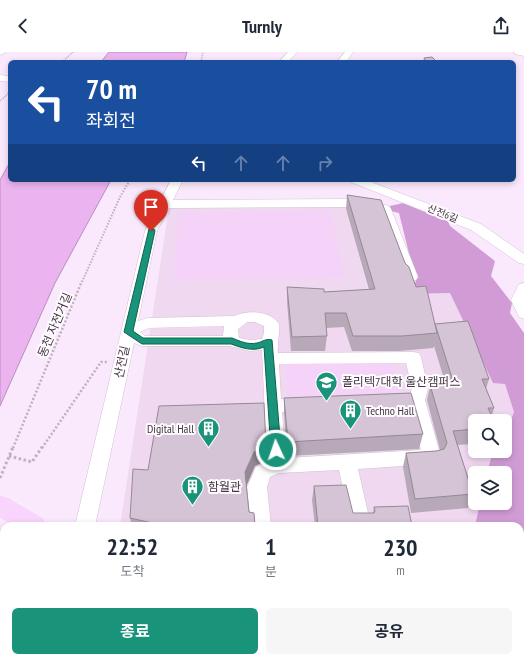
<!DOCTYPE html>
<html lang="ko">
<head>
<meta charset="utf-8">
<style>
	:root { --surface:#fff; --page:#f6f6f7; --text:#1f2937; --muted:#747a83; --accent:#19947a }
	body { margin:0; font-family:"PT Sans Narrow","Noto Sans KR",sans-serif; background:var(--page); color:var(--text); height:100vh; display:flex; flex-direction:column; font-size:15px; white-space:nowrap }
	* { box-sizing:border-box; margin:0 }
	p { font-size:13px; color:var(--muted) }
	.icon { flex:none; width:22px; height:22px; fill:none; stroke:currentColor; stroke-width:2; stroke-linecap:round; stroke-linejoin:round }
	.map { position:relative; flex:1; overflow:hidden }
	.panel { position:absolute; left:0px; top:470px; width:524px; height:140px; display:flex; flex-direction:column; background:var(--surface); border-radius:12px 12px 0 0; box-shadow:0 2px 6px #0003 }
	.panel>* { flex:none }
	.top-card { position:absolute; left:8px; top:8px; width:508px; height:122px; border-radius:6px; box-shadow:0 2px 6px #0003; background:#1a4fa0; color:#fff; overflow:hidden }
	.fabs { position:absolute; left:468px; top:362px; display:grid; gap:8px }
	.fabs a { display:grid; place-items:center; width:44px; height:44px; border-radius:6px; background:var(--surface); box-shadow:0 2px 6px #0003; font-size:20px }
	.pin { position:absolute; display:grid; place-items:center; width:34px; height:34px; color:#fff; margin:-41px -17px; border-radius:50% 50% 50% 0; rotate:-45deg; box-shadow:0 0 4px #0007 }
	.pin .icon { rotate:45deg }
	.me { position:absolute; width:44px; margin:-22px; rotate:357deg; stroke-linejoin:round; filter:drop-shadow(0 0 3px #0008) }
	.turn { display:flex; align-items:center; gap:14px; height:84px; padding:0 12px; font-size:18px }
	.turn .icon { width:52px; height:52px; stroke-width:2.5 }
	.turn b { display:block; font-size:28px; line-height:34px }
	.lanes { display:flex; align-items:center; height:38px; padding:0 12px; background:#0003; justify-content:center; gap:20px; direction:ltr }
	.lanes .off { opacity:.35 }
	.eta { display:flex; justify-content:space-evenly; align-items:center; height:68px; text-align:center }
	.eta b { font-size:24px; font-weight:700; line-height:28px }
	.cta { display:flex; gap:8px; margin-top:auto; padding:8px 12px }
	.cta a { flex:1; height:46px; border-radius:6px; background:var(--accent); color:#fff; font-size:16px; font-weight:700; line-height:46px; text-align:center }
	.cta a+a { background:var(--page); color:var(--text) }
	header { display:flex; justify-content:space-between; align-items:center; height:52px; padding:0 12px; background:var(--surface); font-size:18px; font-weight:700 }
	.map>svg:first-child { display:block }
	.built { fill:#f0d8f1; fill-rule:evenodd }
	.green { fill:#f5d2f8 }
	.forest { fill:#d19cd6 }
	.water { fill:#ebb4f0; stroke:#b88fbb }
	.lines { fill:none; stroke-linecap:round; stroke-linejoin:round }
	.minor-casing { stroke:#d2c1d3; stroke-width:1 }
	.major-casing { stroke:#fff; stroke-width:1 }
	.path-far3 { stroke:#bfb0c0; stroke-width:1.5; stroke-dasharray:1 1; stroke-linecap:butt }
	.path-far2 { stroke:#bfb0c0; stroke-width:2; stroke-dasharray:1.5 1.5; stroke-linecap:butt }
	.path-far1 { stroke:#bfb0c0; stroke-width:2.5; stroke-dasharray:2 2; stroke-linecap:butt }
	.path { stroke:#bfb0c0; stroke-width:3; stroke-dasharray:2.5 2.5; stroke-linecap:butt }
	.minor { fill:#fff; fill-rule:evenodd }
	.major { fill:#f9d4fc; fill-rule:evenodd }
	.wall { fill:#b7a9b8 }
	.shaded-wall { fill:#958996 }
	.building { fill:#d5c4d6; stroke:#958996 }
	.route { fill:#19947a; stroke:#10604f }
	.labels { text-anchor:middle; stroke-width:4; stroke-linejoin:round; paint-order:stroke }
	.far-street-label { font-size:10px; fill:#403940; stroke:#fffbff }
	.street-label { font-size:12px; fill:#403940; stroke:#fffbff }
	.poi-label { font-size:12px; fill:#403940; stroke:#fffbff; text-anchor:start }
</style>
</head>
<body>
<header><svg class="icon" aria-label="back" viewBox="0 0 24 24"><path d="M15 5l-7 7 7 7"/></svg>Turnly<svg class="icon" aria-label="share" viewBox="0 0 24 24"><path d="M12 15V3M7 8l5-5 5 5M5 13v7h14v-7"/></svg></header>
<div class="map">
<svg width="524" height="610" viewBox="0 0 524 610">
	<rect width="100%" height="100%" fill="#fae8fc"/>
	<g class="built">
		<path d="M345,154L370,244L451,241L505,331L522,369L524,565L520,474H120L169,156ZM475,369H505V399H475ZM475,421H505V451H475Z"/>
		<polygon points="320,606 511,606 510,610 327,610"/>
	</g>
	<g class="green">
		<polygon points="330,158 344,225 173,229 179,161"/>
		<polygon points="390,307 404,347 288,350 285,309"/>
	</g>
	<g class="forest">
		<polygon points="408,150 446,165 450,174 495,209 491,224 512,251 510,261 524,281 524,569 520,581 520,474 475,474 480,451 505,451 505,421 487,421 493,399 505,399 505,369 499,369 511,368 514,360 505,332 493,331 450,241 412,242 409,232 416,230 399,161 387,158 390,154"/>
		<polygon points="436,606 512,606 511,610 435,610"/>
	</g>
	<g class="water">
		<polygon points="109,0 187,0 184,10 101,10"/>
		<polygon points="10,110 10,128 111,128 55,231 0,354 0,128"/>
	</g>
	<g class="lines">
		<defs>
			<g id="minor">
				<polygon points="0,0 6,0 0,3"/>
				<polygon points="288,0 297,0 288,10 279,10"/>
				<polygon points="345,0 353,0 346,10 337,10"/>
				<polygon points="514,0 524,0 524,4 515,2"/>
				<polygon points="0,23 10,24 10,30 0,29"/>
				<path d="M171,128H183L173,148L348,147L385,153L389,154L391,157L418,225L416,228L411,229L406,228L404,225L380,160L348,155L169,156L157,179L138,269L147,266L234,264C247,258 270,258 279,272C280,282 277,291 278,301L413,300L419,301L421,305L428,336L425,348L441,405L439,410L432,412L358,417L371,474H351L339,418L279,421L270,425L267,435L271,474H251L247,435L256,415L267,410L262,298L250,299L230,294H142L134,291L95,474H75L145,179ZM247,270H255L264,274V281L262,287L250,288L239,286L238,277ZM224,274L223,284H145L140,280L149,276ZM406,311L412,336L410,342L385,345L382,349L385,353L391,355L409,354L421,398L286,406L282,360L312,356L315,352L312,348L306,346L281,347L279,312Z"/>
				<polygon points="349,128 366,128 481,172 524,202 524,212 519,211 471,178 351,130"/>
				<polygon points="524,231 524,267 519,265 511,248 519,232"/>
				<polygon points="20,606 44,606 43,610 19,610"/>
			</g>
			<g id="major">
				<polygon points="0,443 9,446 43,466 47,474 13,474 0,466"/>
				<polygon points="0,486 4,487 4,512 0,510"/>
				<polygon points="158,606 193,606 195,610 160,610"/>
				<polygon points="241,606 275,606 277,610 243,610"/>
			</g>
		</defs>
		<use href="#minor" class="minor-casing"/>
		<use href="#major" class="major-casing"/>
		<g class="path-far3">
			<polyline points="62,10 73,0"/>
			<polyline points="201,10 203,0"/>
			<polyline points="0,49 10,40"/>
		</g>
		<polyline class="path-far2" points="82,230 120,145 130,128"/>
		<g class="path-far1">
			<polyline points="13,396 82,229"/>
			<polyline points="42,396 101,310 107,310"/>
		</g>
		<g class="path">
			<polyline points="9,404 32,410 42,395"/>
			<polyline points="0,426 13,395"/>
		</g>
		<use href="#minor" class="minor"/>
		<use href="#major" class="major"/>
	</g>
	<g class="wall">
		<polygon points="347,143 405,211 416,235 435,272 489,327 486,337 494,356 492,364 475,369 475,392 457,393 473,442 468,456 411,461 403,415 406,401 436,399 440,398 427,348 431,330 445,330 434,294 433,296 399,299 352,299 344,275 326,276 327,284 325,299 291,299 287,250 287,235 324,240 369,238 346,157"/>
		<polygon points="284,346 423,382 419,397 287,404 284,361"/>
		<polygon points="265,409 255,414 246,433 249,460 254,461 255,474 132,474 130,466 148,418"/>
		<polygon points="314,434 353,461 373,461 374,455 412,474 315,474 312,448"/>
	</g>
	<polygon class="shaded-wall" points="266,394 265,409 255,414 246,435 245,420 254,400"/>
	<g class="building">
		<polygon points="432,5 437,10 425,10 424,6"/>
		<polygon points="347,143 381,148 405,211 409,215 416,235 426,234 437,281 402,284 353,284 346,261 325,261 327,284 292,285 287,235 324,237 324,240 375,237"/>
		<polygon points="468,269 489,327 482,327 494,356 488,356 494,369 475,369 475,377 453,379 473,442 415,447 406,401 436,399 444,397 447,391 430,333 431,330 453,329 435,272"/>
		<polygon points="411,341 423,382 288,390 284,346"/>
		<polygon points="264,351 266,394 254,400 245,420 249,460 254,461 255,473 237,474 166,474 130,466 133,417 148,418 159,354"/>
		<polygon points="346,433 353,461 374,461 375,459 374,455 408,454 412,474 318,474 314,434"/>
	</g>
	<path class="route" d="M149,177H154L155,179L133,279L143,286H232C240,289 247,293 257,291C262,290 266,286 272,288L281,398L280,401H272L271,398L264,295C253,300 242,296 231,292H142L124,280Z"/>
	<defs>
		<symbol id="university-pin" viewBox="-11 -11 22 30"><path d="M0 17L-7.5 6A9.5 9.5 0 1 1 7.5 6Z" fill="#19947a" stroke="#fffbff"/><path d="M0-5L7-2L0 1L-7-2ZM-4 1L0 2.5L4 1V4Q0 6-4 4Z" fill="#fff"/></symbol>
		<symbol id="building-pin" viewBox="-11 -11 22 30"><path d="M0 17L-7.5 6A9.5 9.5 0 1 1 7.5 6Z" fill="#19947a" stroke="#fffbff"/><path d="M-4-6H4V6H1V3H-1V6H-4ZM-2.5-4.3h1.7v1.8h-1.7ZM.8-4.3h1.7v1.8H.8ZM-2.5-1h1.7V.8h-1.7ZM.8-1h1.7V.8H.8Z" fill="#fff"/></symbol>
	</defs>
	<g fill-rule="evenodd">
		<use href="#university-pin" x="314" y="318" width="25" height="34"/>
		<use href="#building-pin" x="338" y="346" width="25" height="34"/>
		<use href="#building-pin" x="196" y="364" width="25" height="34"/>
		<use href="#building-pin" x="180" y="422" width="25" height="34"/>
	</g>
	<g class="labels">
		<g class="far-street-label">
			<text transform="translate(443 161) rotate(22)" y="4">산전6길</text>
		</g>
		<g class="street-label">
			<text transform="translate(55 273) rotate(-67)" y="4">동천 자전거길</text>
			<text transform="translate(122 310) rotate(-78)" y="4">산전길</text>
		</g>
		<g class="poi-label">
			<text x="342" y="334">폴리텍7대학 울산캠퍼스</text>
			<text x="366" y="363">Techno Hall</text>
			<text x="194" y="381" text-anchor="end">Digital Hall</text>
			<text x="208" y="439">함월관</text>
		</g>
	</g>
</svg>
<div class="fabs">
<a><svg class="icon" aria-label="search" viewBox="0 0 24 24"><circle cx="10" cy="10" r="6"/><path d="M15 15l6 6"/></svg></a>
<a><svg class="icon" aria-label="layers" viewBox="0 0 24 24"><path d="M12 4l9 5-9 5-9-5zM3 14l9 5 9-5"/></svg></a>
</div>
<div class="pin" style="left:151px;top:179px;background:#d93025"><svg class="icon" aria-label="arrive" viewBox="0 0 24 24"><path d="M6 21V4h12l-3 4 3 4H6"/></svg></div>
<svg class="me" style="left:276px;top:398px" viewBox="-20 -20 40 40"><circle r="17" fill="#19947a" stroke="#fff" stroke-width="3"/><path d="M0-11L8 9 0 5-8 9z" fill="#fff"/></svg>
<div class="top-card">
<div class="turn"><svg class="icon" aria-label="left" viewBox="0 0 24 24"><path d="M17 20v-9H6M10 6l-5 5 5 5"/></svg><div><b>70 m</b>좌회전</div></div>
<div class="lanes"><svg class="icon" aria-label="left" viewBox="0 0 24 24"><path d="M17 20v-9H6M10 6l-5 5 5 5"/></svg><svg class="icon off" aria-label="ahead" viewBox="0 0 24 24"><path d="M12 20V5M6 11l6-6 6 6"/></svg><svg class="icon off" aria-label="ahead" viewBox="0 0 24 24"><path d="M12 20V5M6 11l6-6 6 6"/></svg><svg class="icon off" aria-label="right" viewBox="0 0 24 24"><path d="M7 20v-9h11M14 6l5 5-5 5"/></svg></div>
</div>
<section class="panel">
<div class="eta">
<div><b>22:52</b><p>도착</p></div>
<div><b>1</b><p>분</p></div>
<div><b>230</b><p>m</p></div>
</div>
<div class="cta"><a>종료</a><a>공유</a></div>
</section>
</div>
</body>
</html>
